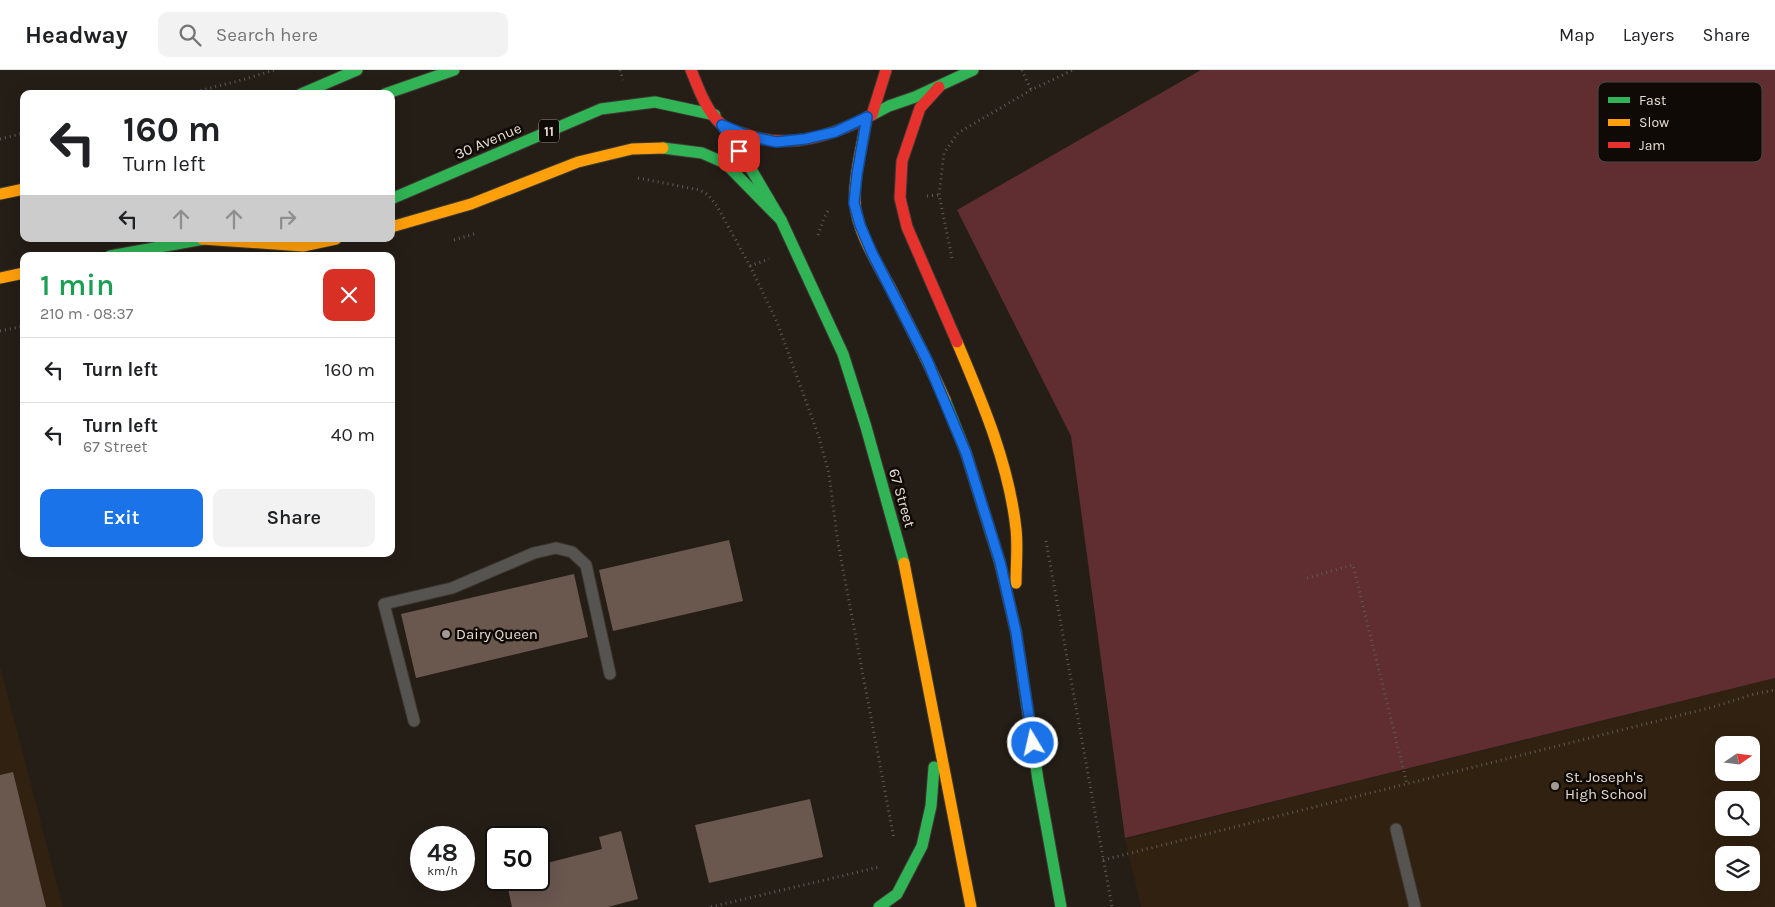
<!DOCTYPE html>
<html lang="en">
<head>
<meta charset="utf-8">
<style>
	:root { --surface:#fff; --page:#f2f2f2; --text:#202124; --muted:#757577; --line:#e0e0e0; --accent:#1a73e8 }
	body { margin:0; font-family:Karla,sans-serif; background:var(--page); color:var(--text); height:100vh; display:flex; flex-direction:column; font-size:19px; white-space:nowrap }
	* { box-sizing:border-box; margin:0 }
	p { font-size:16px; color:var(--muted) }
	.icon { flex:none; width:28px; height:28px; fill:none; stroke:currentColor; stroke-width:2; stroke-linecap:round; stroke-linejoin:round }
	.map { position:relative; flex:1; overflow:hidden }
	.panel { position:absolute; left:20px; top:182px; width:375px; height:305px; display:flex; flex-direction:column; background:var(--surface); border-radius:10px; box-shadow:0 5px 20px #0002 }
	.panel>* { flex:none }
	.hud { position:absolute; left:20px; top:20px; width:375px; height:152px; border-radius:10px; box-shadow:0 5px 20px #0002; background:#fff; color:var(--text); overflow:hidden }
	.needle { width:32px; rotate:76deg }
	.tools { position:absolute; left:1715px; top:666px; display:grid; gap:10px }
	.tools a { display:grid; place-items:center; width:45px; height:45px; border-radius:10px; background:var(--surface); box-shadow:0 5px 20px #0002; font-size:25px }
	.speed { position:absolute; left:410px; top:756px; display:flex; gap:10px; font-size:25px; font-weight:700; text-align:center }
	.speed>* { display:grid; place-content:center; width:65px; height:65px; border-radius:50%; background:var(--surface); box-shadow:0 5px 20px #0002; line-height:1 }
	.speed small { font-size:12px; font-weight:400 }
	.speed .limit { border:2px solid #111; border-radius:8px; background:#fff; color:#111 }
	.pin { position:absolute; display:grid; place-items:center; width:42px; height:42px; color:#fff; margin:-21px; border-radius:10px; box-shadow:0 2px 8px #0006 }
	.me { position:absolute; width:55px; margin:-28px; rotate:351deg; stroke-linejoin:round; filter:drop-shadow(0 0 4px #0008) }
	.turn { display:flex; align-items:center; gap:18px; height:105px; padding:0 20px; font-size:22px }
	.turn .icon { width:65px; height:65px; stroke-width:2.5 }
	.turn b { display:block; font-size:35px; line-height:42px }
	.lanes { display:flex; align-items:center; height:48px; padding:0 20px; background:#0003; justify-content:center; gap:25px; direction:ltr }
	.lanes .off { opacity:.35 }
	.round { display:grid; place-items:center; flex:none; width:52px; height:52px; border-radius:10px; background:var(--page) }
	.head { display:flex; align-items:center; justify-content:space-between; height:85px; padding:0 20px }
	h1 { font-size:30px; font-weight:600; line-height:38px; color:#1e9e55 }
	.button { display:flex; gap:10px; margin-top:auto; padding:10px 20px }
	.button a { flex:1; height:58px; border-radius:10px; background:var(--accent); color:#fff; font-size:20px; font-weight:600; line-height:58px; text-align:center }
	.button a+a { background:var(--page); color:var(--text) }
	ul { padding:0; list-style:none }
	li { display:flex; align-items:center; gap:15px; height:65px; padding:0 20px; border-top:1px solid var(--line) }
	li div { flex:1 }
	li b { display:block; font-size:19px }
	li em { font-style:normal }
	header { display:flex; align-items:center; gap:30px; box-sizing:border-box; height:70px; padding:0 25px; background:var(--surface); border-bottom:1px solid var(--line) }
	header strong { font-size:24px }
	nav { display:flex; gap:28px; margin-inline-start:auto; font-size:18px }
	.search { width:350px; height:45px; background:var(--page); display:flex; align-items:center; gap:12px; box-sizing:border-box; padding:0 18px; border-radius:10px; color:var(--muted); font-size:19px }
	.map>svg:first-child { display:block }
	.built { fill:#312110; fill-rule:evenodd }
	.green { fill:#602e31 }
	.building { fill:#6a584f }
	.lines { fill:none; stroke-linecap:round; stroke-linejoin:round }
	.lane-casing { stroke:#3f3932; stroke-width:13 }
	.fast-casing { stroke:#3f3932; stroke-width:13 }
	.slow-casing { stroke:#3f3932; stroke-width:13 }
	.jam-casing { stroke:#3f3932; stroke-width:13 }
	.path { stroke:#5d5a57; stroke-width:3; stroke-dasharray:1 4; stroke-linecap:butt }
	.lane { stroke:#565450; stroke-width:11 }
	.fast { stroke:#30b455; stroke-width:11 }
	.slow { stroke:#ff9f0a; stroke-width:11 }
	.jam { stroke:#e5322d; stroke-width:11 }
	.route-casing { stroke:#114b97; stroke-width:12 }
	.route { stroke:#1a73e8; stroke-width:9 }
	.poi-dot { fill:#a29a92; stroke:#0f0a05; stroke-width:2 }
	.labels { text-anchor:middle; stroke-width:5; stroke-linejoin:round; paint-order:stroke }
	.shield { fill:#0f0a05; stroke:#a59d96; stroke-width:1 }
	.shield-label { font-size:14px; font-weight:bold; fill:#e5dcd4 }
	.street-label { font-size:15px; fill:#e5dcd4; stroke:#0f0a05 }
	.poi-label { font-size:15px; fill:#e5dcd4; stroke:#0f0a05; text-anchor:start }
	.key { fill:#0f0a05; stroke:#4f4943; stroke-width:1 }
	.key-label { font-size:14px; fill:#e5dcd4 }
</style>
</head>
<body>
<header>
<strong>Headway</strong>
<div class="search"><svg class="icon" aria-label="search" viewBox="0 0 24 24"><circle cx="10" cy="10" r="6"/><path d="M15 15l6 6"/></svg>Search here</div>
<nav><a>Map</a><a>Layers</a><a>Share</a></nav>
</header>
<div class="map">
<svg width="1775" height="837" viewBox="0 0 1775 837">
	<rect width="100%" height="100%" fill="#251e17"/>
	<g class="built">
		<polygon points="0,596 63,837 0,837"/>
		<path d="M1775,608V837H1141L1125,769ZM1724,675H1751V702H1724ZM1724,730H1751V758H1724ZM1724,785H1751V812H1724Z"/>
	</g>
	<polygon class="green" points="1201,0 1775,0 1775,608 1125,768 1071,366 957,140"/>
	<g class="building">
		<polygon points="729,470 743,531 613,561 599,500"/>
		<polygon points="574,504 588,567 416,608 401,544"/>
		<polygon points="13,702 46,837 0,837 0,705"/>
		<polygon points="810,729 823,787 709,813 695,755"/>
		<polygon points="621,761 638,829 608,837 512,837 506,810 539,810 539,795 602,779 599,767"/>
	</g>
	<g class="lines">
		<defs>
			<g id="lane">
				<polyline points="414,651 384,534 452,518 534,483 556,478 572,482 586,495 610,604"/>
				<polyline points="1396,759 1415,837"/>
			</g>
			<g id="fast">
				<polyline points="301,24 357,0"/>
				<polyline points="385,24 454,0"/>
				<polyline points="872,45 889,36 915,27 973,0"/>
				<polyline points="722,55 748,94 781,150 843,284 866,357 904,493"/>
				<polyline points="663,78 702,83 725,93 781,150"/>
				<polyline points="391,129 601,39 655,32 715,45"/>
				<polyline points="110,186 204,169"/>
				<polyline points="945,330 966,383 1000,493 1016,562 1038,710 1061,837"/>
				<polyline points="879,837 897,824 922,776 931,736 934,697"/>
			</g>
			<g id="slow">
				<path d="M867,47C863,72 853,109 855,134C858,164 878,194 892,221C910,257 929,293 945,330"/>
				<polyline points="0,124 24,119"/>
				<polyline points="391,157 471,134 578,92 632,79 663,78"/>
				<polyline points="202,169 303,176 336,169"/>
				<polyline points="0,208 24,203"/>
				<path d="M957,272C982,331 1009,394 1016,459C1018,477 1016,495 1016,513"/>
				<polyline points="904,493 971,837"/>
			</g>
			<g id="jam">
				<path d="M691,0C698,17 706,41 721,54C727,59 735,61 742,63C787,81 832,66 872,45L886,0"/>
				<polyline points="939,17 920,38 902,91 900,128 907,157 957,272"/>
			</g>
		</defs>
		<use href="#lane" class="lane-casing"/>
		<use href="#fast" class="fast-casing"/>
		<use href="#slow" class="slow-casing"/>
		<use href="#jam" class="jam-casing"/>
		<g class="path">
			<polyline points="620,0 623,10"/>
			<polyline points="1022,0 1031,20"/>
			<polyline points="186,24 242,10 274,0"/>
			<polyline points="0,69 24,63"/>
			<polyline points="638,108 700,120 708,125 717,136 750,196 777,252 819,367 829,404 838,473 894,769"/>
			<polyline points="927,126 939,125"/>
			<polyline points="818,165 824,148 829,139"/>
			<polyline points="454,170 477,163"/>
			<polyline points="952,188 939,125 944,83 958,63 1031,20 1073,0"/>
			<polyline points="750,196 769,189"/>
			<polyline points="0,261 24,256"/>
			<polyline points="1046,471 1112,837"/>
			<polyline points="1307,508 1353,495 1407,714"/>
			<polyline points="1103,790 1713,637 1754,624 1775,620"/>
			<polyline points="711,837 879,797"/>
		</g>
		<use href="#lane" class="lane"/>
		<use href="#fast" class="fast"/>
		<use href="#slow" class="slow"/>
		<use href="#jam" class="jam"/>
	</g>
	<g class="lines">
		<defs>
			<polyline id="route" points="739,81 722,55 748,66 776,72 805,69 835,62 867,47 857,104 854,133 860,155 872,183 927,290 966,383 1000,492 1016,562 1033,673"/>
		</defs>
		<use href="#route" class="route-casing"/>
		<use href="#route" class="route"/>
	</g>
	<g class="poi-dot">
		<circle cx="446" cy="564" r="5"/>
		<circle cx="1555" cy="716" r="5"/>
	</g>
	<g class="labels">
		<rect class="shield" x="539" y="49.5" width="20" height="23" rx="4"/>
		<g class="shield-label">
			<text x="549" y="66">11</text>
		</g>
		<g class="street-label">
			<text transform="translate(488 71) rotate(-23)" y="5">30 Avenue</text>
			<text transform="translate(902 428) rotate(74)" y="5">67 Street</text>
		</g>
		<g class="poi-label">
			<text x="456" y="569">Dairy Queen</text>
			<text x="1565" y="712">St. Joseph's<tspan x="1565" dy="17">High School</tspan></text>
		</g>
	</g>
	<rect x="1598" y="12" width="164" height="80" rx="8" class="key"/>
	<rect x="1608" y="27" width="22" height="6" fill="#30b455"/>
	<rect x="1608" y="49" width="22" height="7" fill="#ff9f0a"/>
	<rect x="1608" y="72" width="22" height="6" fill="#e5322d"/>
	<g class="key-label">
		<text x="1639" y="35">Fast</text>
		<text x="1639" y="57">Slow</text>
		<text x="1639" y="80">Jam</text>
	</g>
</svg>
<div class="tools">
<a><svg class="needle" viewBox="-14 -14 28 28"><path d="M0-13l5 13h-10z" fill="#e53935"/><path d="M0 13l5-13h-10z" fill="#757577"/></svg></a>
<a><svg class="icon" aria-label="search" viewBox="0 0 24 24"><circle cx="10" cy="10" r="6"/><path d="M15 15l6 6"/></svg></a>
<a><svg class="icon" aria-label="layers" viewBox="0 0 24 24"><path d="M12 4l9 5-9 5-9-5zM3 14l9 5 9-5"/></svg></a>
</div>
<div class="speed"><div>48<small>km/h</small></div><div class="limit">50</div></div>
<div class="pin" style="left:739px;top:81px;background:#d93025"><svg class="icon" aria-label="arrive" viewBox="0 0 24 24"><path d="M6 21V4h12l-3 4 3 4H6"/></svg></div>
<svg class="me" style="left:1033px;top:673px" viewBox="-20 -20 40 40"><circle r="17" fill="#1a73e8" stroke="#fff" stroke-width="3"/><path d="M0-11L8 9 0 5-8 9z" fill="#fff"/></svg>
<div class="hud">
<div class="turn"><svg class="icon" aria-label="left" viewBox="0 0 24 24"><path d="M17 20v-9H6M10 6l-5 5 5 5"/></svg><div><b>160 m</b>Turn left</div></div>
<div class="lanes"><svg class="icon" aria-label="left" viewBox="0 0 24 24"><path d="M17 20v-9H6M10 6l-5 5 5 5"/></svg><svg class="icon off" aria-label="ahead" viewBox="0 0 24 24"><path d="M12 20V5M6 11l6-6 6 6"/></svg><svg class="icon off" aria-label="ahead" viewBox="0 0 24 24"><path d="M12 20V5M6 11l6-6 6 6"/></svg><svg class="icon off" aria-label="right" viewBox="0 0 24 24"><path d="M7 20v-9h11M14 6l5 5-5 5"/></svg></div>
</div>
<section class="panel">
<div class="head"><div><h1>1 min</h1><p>210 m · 08:37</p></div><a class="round" style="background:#d93025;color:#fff"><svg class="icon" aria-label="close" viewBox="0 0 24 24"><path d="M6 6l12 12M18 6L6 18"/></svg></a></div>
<ul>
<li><svg class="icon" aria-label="left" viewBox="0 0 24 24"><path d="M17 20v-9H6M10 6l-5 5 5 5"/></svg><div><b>Turn left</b></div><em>160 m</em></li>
<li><svg class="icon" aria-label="left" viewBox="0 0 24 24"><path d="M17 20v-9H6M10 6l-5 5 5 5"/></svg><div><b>Turn left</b><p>67 Street</p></div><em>40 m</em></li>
</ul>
<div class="button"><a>Exit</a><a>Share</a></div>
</section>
</div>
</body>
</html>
